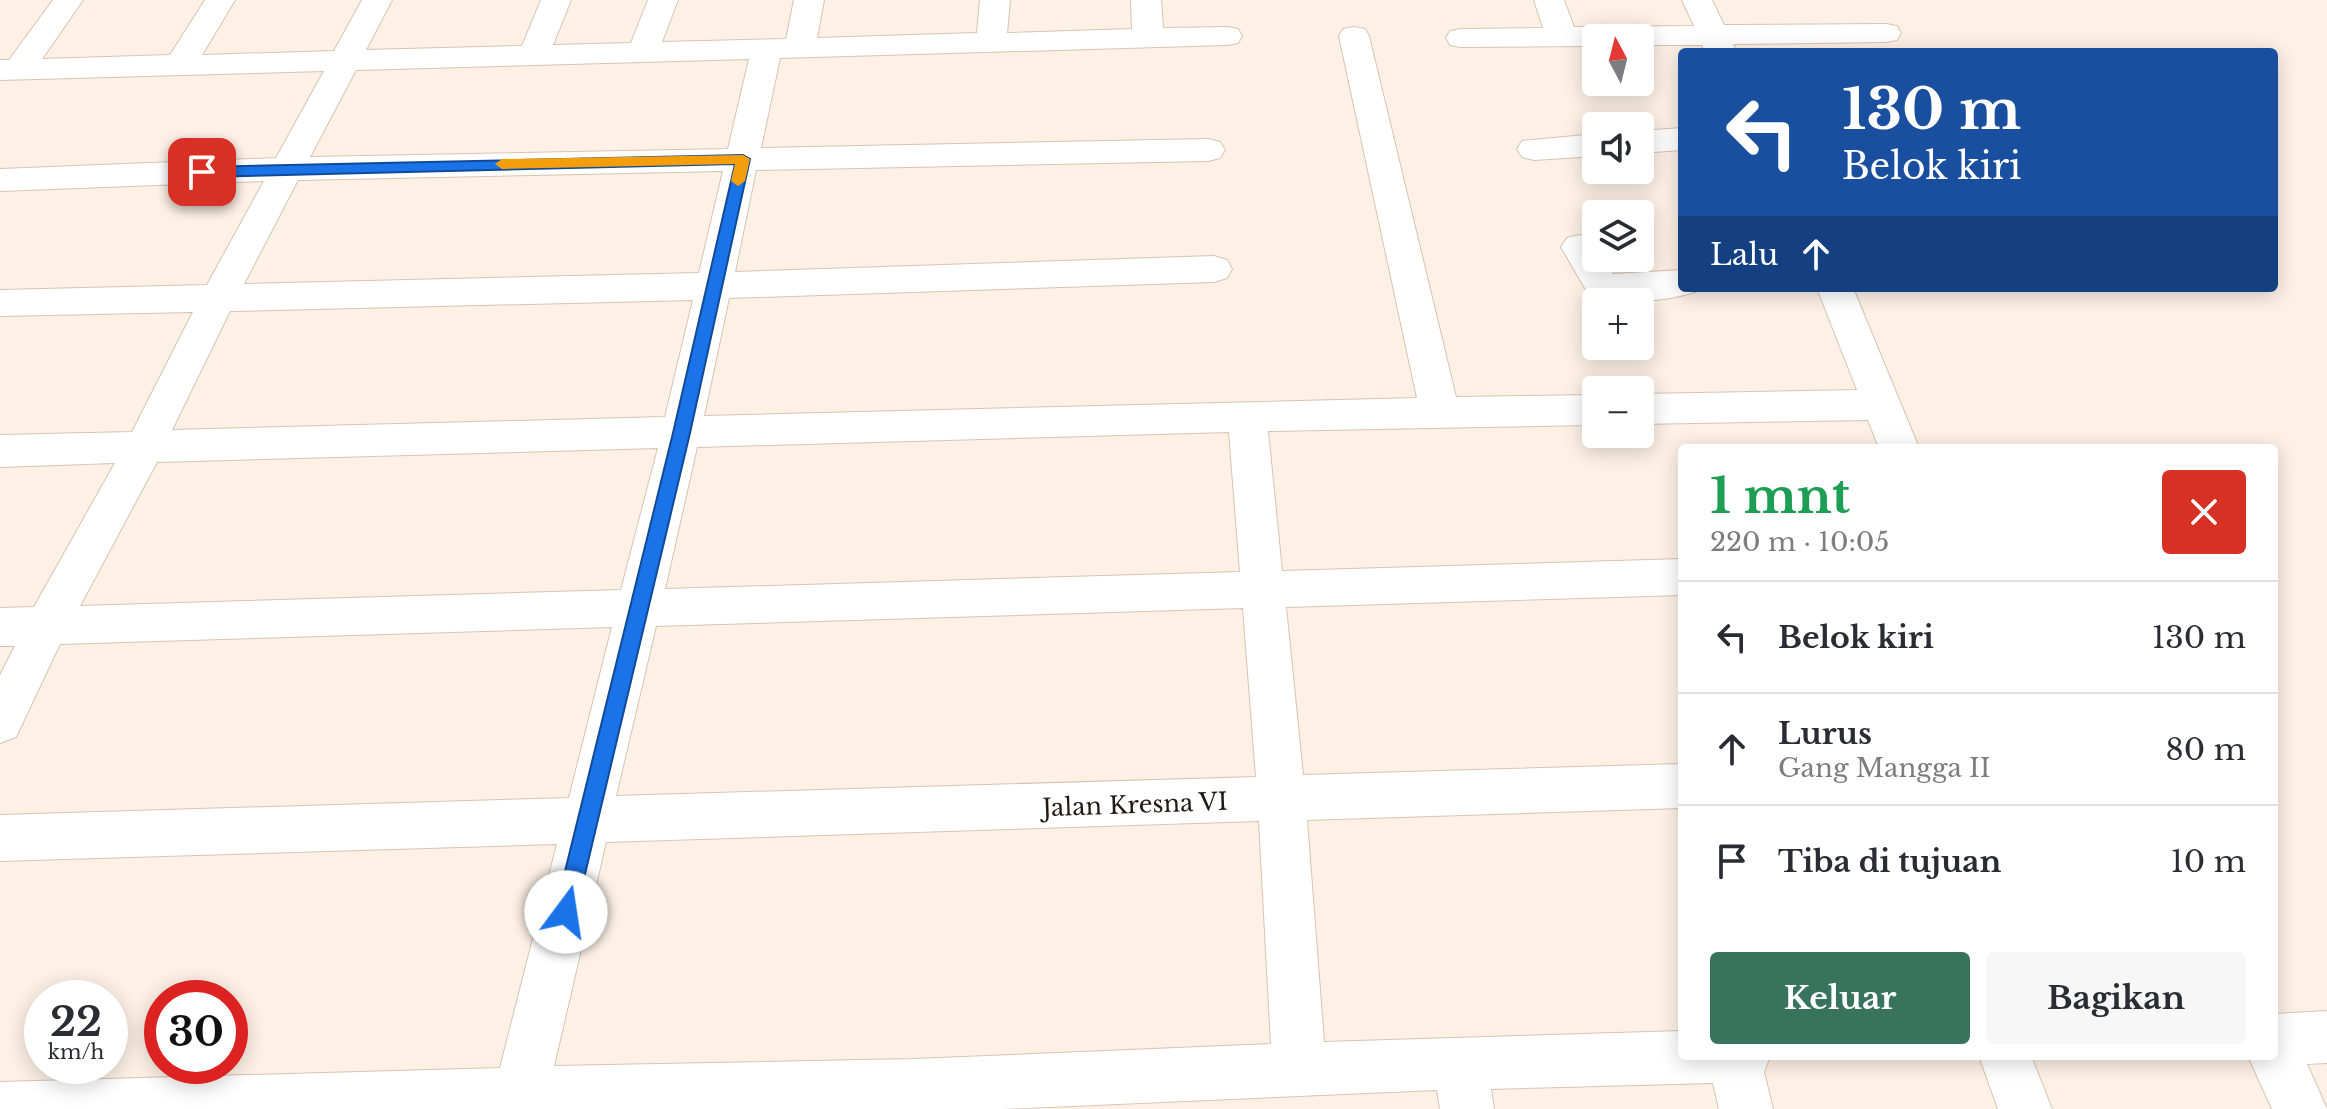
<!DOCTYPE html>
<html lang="id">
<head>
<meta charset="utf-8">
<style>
	:root { --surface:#fff; --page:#f7f7f7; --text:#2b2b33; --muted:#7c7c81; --line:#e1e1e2; --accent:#38735c }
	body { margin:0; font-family:"Libre Baskerville",serif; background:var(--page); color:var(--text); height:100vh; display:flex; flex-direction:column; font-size:30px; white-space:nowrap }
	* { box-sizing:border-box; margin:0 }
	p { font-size:26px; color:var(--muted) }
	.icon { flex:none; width:44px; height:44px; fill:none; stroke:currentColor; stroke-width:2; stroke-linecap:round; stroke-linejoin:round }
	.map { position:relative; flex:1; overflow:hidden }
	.drawer { position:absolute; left:1678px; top:444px; width:600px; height:616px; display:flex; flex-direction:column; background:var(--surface); border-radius:8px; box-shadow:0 4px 20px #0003 }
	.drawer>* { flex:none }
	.guide { position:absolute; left:1678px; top:48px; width:600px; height:244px; border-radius:8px; box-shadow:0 4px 20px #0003; background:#1a4fa0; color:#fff; overflow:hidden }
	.needle { width:52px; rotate:353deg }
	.buttons { position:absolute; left:1582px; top:24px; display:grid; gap:16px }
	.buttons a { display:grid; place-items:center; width:72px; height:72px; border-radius:8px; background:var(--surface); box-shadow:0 4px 20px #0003; font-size:40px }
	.speed { position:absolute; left:24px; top:980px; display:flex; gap:16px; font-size:40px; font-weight:700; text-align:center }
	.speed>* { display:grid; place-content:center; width:104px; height:104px; border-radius:50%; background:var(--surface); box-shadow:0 4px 20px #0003; line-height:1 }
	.speed small { font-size:20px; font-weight:400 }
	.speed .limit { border:12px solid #d22; background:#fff; color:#111 }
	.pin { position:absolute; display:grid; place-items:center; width:68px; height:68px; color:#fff; margin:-34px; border-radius:16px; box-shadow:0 4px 12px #0006 }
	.me { position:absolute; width:88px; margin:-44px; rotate:14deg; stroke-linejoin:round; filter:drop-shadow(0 0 6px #0008) }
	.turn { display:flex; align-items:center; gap:28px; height:168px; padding:0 32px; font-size:36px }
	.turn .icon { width:104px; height:104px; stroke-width:2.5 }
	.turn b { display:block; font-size:56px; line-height:68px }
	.then { display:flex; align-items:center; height:76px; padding:0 32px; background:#0003; gap:16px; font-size:30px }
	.round { display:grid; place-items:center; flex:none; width:84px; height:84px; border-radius:8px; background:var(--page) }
	.overview { display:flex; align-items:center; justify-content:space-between; height:136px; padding:0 32px }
	h1 { font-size:48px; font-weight:700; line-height:60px; color:#1e9e55 }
	.cta { display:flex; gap:16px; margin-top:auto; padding:16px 32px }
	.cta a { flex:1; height:92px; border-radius:8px; background:var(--accent); color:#fff; font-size:32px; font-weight:700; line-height:92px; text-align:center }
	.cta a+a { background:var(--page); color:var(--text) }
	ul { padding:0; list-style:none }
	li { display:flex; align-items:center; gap:24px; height:112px; padding:0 32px; border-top:2px solid var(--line) }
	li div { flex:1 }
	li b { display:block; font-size:30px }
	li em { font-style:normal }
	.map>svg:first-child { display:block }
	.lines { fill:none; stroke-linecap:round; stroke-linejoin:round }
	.street-casing { stroke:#d7c3b1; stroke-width:2 }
	.street { fill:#fff; fill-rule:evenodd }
	.route { fill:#1a73e8; stroke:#114b97; stroke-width:2 }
	.slow { fill:#f59e0b }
	.labels { text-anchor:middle; stroke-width:8; stroke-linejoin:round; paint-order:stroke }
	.street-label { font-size:24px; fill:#201812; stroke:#fff }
</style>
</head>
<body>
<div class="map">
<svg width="2327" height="1109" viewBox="0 0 2327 1109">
	<rect width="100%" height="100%" fill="#fdf1e6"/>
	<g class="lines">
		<defs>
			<g id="street">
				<path d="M53,0H83L42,59L170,55L205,0H235L202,55L334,51L362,0H392L366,50L522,46L541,0H571L553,45L631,43L648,0H678L662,42L786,39L794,0H824L817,38L977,33L980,0H1010L1007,33L1132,29L1131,0H1161L1163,28L1227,27L1238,29L1242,36L1238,43L1227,45L780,58L761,148L1208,139L1220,142L1225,150L1220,158L1208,161L756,170L735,272L1214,256L1227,260L1232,269L1227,278L1214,282L729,298L704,416L1417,398L1339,36L1343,29L1354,27L1365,29L1369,36L1456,397L1596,395V425L1268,431L1282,571L1682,559V595L1286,607L1303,775L1682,764V808L1307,820L1324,1042L1682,1031V1056H1770L1764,1072L1773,1109H1719L1713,1083L1491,1089L1494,1109H1440L1437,1090L1002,1109H0V1082L500,1068L557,844L0,861V815L569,798L612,627L60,644L16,737L0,743V675L15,646H0V608L34,607L115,463L0,467V435L132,432L193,312L0,316V290L207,285L264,181L0,191V169L276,158L324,71L0,80V60H9ZM749,59L728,149L310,157L356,70ZM723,171L699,273L244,284L298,180ZM693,300L665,417L172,430L230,311ZM1229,432L1240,572L665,589L697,447ZM658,448L621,590L80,606L157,462ZM1243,608L1256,777L616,796L656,626ZM1259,821L1271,1044L914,1059L554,1066L606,842Z"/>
				<polygon points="1534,0 1564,0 1574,27 1694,26 1682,0 1712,0 1724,25 1886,24 1897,26 1901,33 1897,40 1886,42 1733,44 1737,52 1705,52 1702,45 1640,45 1640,38 1596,38 1596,46 1461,47 1450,45 1446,38 1450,31 1461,29 1543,28"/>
				<polygon points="1682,128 1682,150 1640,153 1640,131"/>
				<polygon points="1596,134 1596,156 1534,160 1522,157 1517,149 1522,141"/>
				<path d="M1579,235L1591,238L1596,246V258H1603L1613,274L1682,270V288H1697L1695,292C1663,302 1621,305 1589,295L1561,247L1567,238Z"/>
				<polygon points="1817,288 1853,288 1919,448 1879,448 1868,420 1640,424 1640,394 1857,390"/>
				<polygon points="2327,1011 2327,1063 2307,1064 2327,1109 2272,1109 2248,1056 2274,1056 2274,1014"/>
				<polygon points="1979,1056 2031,1056 2052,1109 1998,1109"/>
			</g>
		</defs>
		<use href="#street" class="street-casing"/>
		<use href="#street" class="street"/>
	</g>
	<polygon class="route" points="743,155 750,159 690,433 576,912 573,920 566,923 558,920 555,912 673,433 735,164 202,177 194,172 202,167"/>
	<polygon class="slow" points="743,155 750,159 745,181 738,186 731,181 735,164 502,169 495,164 502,159"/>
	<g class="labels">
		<g class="street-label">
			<text transform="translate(1135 805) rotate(-2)" y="8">Jalan Kresna VI</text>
		</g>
	</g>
</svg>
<div class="buttons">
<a><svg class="needle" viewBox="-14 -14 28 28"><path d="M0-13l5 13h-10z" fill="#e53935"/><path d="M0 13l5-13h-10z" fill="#7c7c81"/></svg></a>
<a><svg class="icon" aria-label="sound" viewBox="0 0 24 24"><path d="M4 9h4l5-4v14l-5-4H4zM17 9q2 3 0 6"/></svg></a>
<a><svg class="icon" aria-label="layers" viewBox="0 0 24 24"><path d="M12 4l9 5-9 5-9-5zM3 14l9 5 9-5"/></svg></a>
<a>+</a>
<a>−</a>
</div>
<div class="speed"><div>22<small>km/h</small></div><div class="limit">30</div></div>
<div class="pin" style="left:202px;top:172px;background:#d93025"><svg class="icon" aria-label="arrive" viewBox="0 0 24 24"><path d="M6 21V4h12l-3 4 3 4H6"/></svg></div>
<svg class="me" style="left:566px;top:912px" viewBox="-20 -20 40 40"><circle r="19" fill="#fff"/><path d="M0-13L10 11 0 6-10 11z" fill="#1a73e8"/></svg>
<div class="guide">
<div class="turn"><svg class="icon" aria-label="left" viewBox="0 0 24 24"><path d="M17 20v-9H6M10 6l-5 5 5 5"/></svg><div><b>130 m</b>Belok kiri</div></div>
<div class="then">Lalu<svg class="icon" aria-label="ahead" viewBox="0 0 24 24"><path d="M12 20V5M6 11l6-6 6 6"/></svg></div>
</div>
<section class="drawer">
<div class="overview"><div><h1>1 mnt</h1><p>220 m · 10:05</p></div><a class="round" style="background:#d93025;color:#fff"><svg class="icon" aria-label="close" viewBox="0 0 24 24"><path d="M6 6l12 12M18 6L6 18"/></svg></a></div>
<ul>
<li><svg class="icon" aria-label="left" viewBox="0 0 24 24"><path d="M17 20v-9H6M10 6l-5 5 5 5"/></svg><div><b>Belok kiri</b></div><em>130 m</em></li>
<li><svg class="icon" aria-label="ahead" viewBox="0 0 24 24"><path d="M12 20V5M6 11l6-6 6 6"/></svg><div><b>Lurus</b><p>Gang Mangga II</p></div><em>80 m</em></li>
<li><svg class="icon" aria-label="arrive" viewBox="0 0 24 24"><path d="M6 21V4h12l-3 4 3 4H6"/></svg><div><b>Tiba di tujuan</b></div><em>10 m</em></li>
</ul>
<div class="cta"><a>Keluar</a><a>Bagikan</a></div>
</section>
</div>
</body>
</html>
